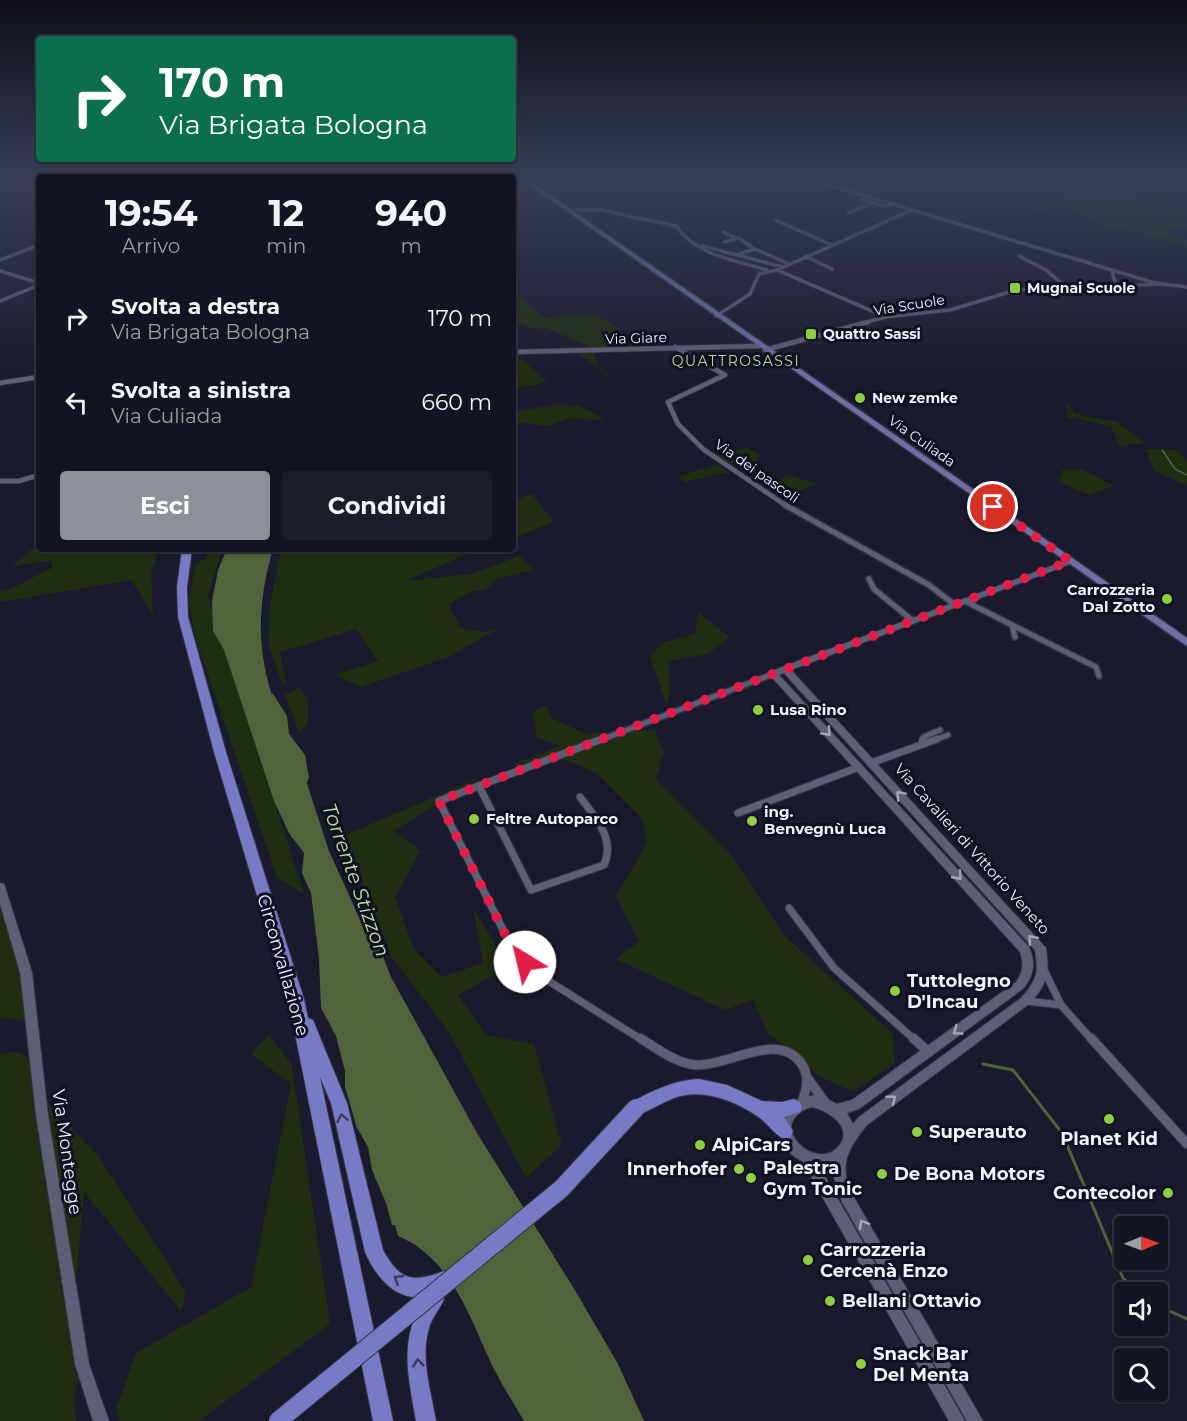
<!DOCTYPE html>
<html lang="it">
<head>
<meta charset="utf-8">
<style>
	:root { --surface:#131422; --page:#1c1d2a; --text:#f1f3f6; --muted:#9d9ea5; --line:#323340; --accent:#8c9099 }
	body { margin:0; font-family:Montserrat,sans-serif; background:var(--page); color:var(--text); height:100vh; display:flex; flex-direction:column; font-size:22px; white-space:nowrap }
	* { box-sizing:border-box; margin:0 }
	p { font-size:20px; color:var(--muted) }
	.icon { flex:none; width:33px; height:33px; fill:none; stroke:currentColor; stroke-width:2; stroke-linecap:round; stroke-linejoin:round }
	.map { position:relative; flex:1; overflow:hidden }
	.panel { position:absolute; left:36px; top:174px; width:480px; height:378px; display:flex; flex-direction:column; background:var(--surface); border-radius:6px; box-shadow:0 2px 4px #0004,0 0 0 2px var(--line) }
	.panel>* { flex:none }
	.top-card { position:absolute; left:36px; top:36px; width:480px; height:126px; border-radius:6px; box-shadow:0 2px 4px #0004,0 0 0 2px var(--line); background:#0b6e4f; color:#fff; overflow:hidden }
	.needle { width:39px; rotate:89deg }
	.tools { position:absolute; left:1114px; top:1216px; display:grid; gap:12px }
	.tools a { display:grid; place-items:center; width:54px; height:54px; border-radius:6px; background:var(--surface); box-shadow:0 2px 4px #0004,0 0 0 2px var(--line); font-size:30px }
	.pin { position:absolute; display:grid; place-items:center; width:51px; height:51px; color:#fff; margin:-26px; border:3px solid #fff; border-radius:50%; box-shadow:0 2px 6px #0007 }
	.me { position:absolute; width:66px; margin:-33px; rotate:324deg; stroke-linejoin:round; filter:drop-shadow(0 0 4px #0008) }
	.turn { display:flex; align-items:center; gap:21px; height:126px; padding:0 24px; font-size:27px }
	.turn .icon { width:78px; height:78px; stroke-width:2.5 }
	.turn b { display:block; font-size:42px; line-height:51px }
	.eta { display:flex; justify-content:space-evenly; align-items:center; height:102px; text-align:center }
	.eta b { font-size:36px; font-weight:700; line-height:42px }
	.primary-button { display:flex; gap:12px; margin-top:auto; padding:12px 24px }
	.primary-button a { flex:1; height:69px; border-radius:6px; background:var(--accent); color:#fff; font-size:24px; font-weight:700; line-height:69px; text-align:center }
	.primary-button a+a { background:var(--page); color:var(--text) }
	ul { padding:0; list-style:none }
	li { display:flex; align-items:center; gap:18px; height:84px; padding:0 24px }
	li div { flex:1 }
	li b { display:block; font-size:22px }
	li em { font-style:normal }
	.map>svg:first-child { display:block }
	.green { fill:#1f2d10 }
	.water { fill:#4f643a }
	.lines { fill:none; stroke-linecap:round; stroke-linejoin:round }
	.stream-far1 { stroke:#4f643a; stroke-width:1.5 }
	.stream { stroke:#4f643a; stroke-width:3 }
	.river { fill:#4f643a; fill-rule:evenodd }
	.street-far4-casing { stroke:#343444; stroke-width:4.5 }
	.street-far3-casing { stroke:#343444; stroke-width:6 }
	.street-far2-casing { stroke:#343444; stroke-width:8 }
	.street-far1-casing { stroke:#343444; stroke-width:9 }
	.street-casing { stroke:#343444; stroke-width:11 }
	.secondary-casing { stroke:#343444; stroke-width:2 }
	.primary-casing { stroke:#343444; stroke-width:3 }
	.highway-casing { stroke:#343444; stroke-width:2 }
	.street-far4 { stroke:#5d5f76; stroke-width:3 }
	.street-far3 { stroke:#5d5f76; stroke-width:4.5 }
	.street-far2 { stroke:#5d5f76; stroke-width:5 }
	.street-far1 { stroke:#5d5f76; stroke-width:7 }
	.street { stroke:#5d5f76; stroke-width:9 }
	.secondary { fill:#5d5f76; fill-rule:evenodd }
	.primary { fill:#6d6fa5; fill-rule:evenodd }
	.highway { fill:#777ac4; fill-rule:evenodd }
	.highway-bridge-casing { stroke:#343444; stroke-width:20; stroke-linecap:butt }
	.highway-bridge { stroke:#777ac4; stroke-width:18 }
	.oneway { stroke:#a6a8ba }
	.oneway2 { stroke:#393b63 }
	.route { stroke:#e11d48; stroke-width:10; stroke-dasharray:0 18 }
	.poi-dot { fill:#8ece43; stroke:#101123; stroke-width:2 }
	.labels { text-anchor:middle; stroke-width:6; stroke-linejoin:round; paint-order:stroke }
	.far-poi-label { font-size:14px; font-weight:bold; fill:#f0f2ff; stroke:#101123; text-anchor:start }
	.far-street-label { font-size:14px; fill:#f0f2ff; stroke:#101123 }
	.far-neighbourhood-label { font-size:14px; letter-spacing:1.5px; fill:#b8dc97; stroke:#101123 }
	.poi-label { font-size:15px; font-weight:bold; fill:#f0f2ff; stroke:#101123; text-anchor:start }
	.street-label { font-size:15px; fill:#f0f2ff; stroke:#101123 }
	.near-street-label { font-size:18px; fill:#f0f2ff; stroke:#101123 }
	.near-poi-label { font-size:18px; font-weight:bold; fill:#f0f2ff; stroke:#101123; text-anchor:start }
	.near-water-label { font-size:20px; font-style:italic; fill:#bee29d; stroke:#101123 }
</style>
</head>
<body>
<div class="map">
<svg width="1187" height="1421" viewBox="0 0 1187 1421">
	<rect width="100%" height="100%" fill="#191a2d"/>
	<g class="green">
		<polygon points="1187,179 1187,182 1128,188 1142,194 1140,202 1187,208 1187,229 1172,226 1168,233 1187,240 1187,246 1145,233 1114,229 1060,206 1034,213 1028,212 1062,194 1058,192 1041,197 1025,197 1016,190 998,191 964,182 959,184 950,180"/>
		<path d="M520,296L544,318C581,315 606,307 629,342L612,347L592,348L597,365L613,380L580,354L588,346L546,328L534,329L513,321V298Z"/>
		<polygon points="513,353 516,353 547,382 513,390"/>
		<polygon points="1066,401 1075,414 1117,422 1144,443 1119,446 1111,426 1067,417"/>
		<polygon points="558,404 580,406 605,420 566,419 548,426 513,422 513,412"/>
		<polygon points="747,447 759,454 758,461 734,465 716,455"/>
		<polygon points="1143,449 1176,450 1187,460 1187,485 1154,471 1147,452"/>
		<polygon points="715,465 729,472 685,482 679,476"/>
		<polygon points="1063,469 1084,470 1114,486 1088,495 1059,482"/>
		<polygon points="789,475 817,484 781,498 782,488 767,486"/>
		<polygon points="532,494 554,522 513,538 513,500"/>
		<path d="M39,548L159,549L151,572L153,614L131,580L0,602V591C19,588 34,575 52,568V561L12,566L31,550Z"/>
		<polygon points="210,549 222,549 208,596 304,894 277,877 195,637 189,602 195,565 206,558"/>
		<polygon points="281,549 454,549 458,551 479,549 405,581 471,574 519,556 534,570 497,579 486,589 467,593 449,605 460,627 483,632 500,628 451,656 361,687 335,675 378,661 356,629 280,652 286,682 282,684 268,643 270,604"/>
		<polygon points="698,612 729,637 708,654 669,661 670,688 667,706 650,656 664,642 695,634"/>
		<polygon points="299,688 308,699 308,723 299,733 285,694"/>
		<polygon points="547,705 551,718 585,733 655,730 664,752 656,779 732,856 785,936 893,1034 895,1063 853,1092 821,1077 768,1033 753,1000 725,1010 616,959 639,941 616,896 647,843 642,819 595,772 566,760 510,766 560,746 537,737 533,712"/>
		<polygon points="478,778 394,831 421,851 395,896 413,948 442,977 483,963 473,908 510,967 458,995 486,1035 534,1044 562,1145 526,1178 449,1032 393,959 343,836"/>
		<polygon points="0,893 34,1020 0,1019"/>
		<polygon points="269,1035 292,1065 330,1324 199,1421 120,1421 116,1410 136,1353 251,1287 291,1084 251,1054"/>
		<polygon points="17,1052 41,1064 46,1101 99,1157 186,1292 181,1311 84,1192 72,1330 81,1369 74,1395 76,1421 0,1421 0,1053"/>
	</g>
	<path class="water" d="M227,549H273C252,620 258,680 294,744L329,851L358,915L378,944L391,977L477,1133L573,1287L617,1362L644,1421H524C512,1401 500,1382 490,1361C469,1314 449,1257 398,1236L395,1225H392L386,1203L372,1170L368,1147L357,1128L345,1087V1071L336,1036L321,1008L319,959L311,893L302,873L304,853L289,833L274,801L224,650L213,631L212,601L218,570Z"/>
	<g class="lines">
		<polyline class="stream-far1" points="1162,450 1175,469 1187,475"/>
		<g class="stream">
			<polyline points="983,1064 1013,1070 1062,1133 1123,1278 1138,1293"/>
			<polyline points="1158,1306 1187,1319"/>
		</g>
		<polygon class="river" points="268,692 273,694 287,716 289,734 305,755 309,778 307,782 295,782 289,756 273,735 271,716 261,697"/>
		<defs>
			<g id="street-far4">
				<polyline points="809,179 1155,283 1187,287"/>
				<polyline points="868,197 863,200 883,206 890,205"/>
				<path d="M567,210H601L676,226C696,255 734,260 767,270"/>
				<polyline points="848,213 873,203"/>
				<polyline points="775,220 832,245"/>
				<polyline points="723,232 736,238"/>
				<polyline points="724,242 739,238 754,249"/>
				<polyline points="702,246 783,267"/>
				<polyline points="739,254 755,249 789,264"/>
				<polyline points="805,256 832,269"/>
				<polyline points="1019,256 1046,270 1066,287"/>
				<polyline points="0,260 39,245"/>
				<polyline points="777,270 886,317"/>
				<polyline points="1112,270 1116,286"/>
				<polyline points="0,271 39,283"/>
				<polyline points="0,301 39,285"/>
				<polyline points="716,316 750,294 759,274 777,270 912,210"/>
				<polyline points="863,323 886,317 950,310 1016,290 1164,284"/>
			</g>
			<g id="street-far3">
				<polyline points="675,347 725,375 668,402 678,424 703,449 788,507"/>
				<polyline points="765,350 868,322"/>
				<polyline points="513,352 759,346"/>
				<polyline points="0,383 39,377"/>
				<polyline points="0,481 19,481 39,475"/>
			</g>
			<g id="street-far2">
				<polyline points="785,505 929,585 955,605"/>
				<polyline points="869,579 874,589 913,621"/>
				<polyline points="965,601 1012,625 1015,637"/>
				<polyline points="1012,625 1096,667 1099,676"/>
				<polyline points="598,741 773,674"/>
				<polyline points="923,741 924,737 940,730"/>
				<polyline points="932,741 948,735"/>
			</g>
			<g id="street-far1">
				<polyline points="602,739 439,801 514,952 536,973 642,1040"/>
				<polyline points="922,744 923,739"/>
				<polyline points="871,763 937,739"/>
				<path d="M479,786L531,890L604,865C616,839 595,817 580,797"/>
				<polyline points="738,813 859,767"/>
				<polyline points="789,908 834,968 915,1040"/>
				<polyline points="1026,1001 1061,1005 1044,970"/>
				<polyline points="1061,1005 1092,1040"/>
			</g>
			<g id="street">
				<path d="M640,1038C656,1048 678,1065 698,1065C731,1065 778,1031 801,1063C810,1076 807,1088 802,1102"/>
				<polyline points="913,1038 929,1052"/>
				<polyline points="1091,1038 1187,1144"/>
				<polyline points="808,1079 825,1102"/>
			</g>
			<g id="secondary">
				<path d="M1070,559L1074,561L1073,563L791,670L1046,948C1050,974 1047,985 1029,1004L867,1125C856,1139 843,1155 846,1174C846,1181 850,1188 852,1194L983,1421H967L842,1202L833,1175L834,1165L828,1167L819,1166L965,1421H949L802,1161C769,1146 771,1102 810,1096C819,1094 829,1100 837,1104L852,1100L1016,982C1023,972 1024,964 1020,952L769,674L770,672L782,667ZM784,673L1035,950C1039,973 1037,980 1021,998L859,1117L853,1124L847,1113L859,1109L1024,988C1034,974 1036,963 1029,947L779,675ZM811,1107C829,1110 856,1129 837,1148C815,1171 763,1124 811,1107Z"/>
				<polygon points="0,883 4,884 5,887 32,972 48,1115 89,1364 109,1421 93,1421 75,1364 36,1115 20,972 0,904"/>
			</g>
			<polygon id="primary" points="521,179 527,179 1187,638 1187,646"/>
			<g id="highway">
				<path d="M182,549H192L187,587L188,617L226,752L304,999L308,1018L313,1020L315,1025L347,1103L383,1250C400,1281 413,1283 444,1271L451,1273L453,1280L451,1287L439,1291L442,1292L444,1299C440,1309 432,1317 429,1328C420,1358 431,1391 436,1421H416C408,1375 398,1338 426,1296C397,1303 375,1276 365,1252L331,1103L320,1077L393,1421H373L288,999L214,752L178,617L177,587Z"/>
				<path d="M699,1079L727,1085L762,1101L782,1102L794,1099L800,1102L802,1107L800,1112L784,1117L793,1131L791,1137L785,1139C774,1135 767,1122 757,1116C733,1100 702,1088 674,1098C661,1103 649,1111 636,1116L630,1113L628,1108L630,1103C652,1091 674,1080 699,1079Z"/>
			</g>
		</defs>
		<use href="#street-far4" class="street-far4-casing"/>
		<use href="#street-far3" class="street-far3-casing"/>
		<use href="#street-far2" class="street-far2-casing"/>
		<use href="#street-far1" class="street-far1-casing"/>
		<use href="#street" class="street-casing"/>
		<use href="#secondary" class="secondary-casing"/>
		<use href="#primary" class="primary-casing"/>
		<use href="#highway" class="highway-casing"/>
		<use href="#street-far4" class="street-far4"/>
		<use href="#street-far3" class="street-far3"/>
		<use href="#street-far2" class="street-far2"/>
		<use href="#street-far1" class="street-far1"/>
		<use href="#street" class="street"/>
		<use href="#secondary" class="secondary"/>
		<use href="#primary" class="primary"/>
		<use href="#highway" class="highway"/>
		<defs>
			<polyline id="highway-bridge" points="278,1421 561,1189 636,1108"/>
		</defs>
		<use href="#highway-bridge" class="highway-bridge-casing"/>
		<use href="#highway-bridge" class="highway-bridge"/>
	</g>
	<defs><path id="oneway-chevron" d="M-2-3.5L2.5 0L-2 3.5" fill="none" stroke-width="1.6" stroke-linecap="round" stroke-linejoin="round" transform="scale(1.5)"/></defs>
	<g class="oneway">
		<use href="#oneway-chevron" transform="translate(827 732) rotate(47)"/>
		<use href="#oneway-chevron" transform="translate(900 795) rotate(-133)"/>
		<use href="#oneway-chevron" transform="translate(958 876) rotate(48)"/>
		<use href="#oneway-chevron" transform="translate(1032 939) rotate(-131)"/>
		<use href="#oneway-chevron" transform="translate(957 1031) rotate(144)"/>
		<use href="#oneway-chevron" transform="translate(892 1099) rotate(-38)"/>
		<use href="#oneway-chevron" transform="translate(863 1224) rotate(-120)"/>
	</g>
	<g class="oneway2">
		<use href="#oneway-chevron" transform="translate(342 1118) rotate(-102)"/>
		<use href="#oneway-chevron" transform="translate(398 1279) rotate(-149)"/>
		<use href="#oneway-chevron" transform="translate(418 1363) rotate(-96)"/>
	</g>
	<linearGradient id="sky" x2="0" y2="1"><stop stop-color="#0e0e19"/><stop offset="0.47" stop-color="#383e57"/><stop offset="1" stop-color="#383e57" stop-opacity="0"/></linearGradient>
	<rect width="1187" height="378" fill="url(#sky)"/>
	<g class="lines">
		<polyline class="route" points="525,962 514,952 439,801 1070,561 993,507"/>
	</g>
	<g class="poi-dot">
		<rect x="1009" y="282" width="12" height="12" rx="3"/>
		<rect x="805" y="328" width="12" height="12" rx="3"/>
		<circle cx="860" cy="398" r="6"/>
		<circle cx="1167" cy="599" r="6"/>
		<circle cx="758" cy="710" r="6"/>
		<circle cx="474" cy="819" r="6"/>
		<circle cx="752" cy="821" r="6"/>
		<circle cx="895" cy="991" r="6"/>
		<circle cx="1109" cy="1119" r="6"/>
		<circle cx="917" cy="1132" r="6"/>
		<circle cx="700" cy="1145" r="6"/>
		<circle cx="739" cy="1169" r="6"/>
		<circle cx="882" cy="1174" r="6"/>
		<circle cx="751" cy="1178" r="6"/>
		<circle cx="1168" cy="1193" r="6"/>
		<circle cx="808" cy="1260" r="6"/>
		<circle cx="830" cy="1301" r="6"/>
		<circle cx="861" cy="1364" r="6"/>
	</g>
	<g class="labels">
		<g class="far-poi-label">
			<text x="1027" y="293">Mugnai Scuole</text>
			<text x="823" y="339">Quattro Sassi</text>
			<text x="872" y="403">New zemke</text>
		</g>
		<g class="far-street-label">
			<text transform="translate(909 305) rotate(-9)" y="5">Via Scuole</text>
			<text transform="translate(636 338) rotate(-2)" y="5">Via Giare</text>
			<text transform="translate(922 441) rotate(35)" y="5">Via Culiada</text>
			<text transform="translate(757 471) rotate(35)" y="5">Via dei pascoli</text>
		</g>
		<g class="far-neighbourhood-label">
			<text x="736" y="366">QUATTROSASSI</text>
		</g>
		<g class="poi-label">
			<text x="1155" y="595" text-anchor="end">Carrozzeria<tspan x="1155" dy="17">Dal Zotto</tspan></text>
			<text x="770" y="715">Lusa Rino</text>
			<text x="764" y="817">ing.<tspan x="764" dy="17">Benvegnù Luca</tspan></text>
			<text x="486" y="824">Feltre Autoparco</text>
		</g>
		<g class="street-label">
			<text transform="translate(972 849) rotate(48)" y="5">Via Cavalieri di Vittorio Veneto</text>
		</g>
		<g class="near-street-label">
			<text transform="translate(283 965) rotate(74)" y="6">Circonvallazione</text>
			<text transform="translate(67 1152) rotate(82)" y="6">Via Montegge</text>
		</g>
		<g class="near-poi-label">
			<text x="907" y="987">Tuttolegno<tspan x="907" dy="21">D'Incau</tspan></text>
			<text x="929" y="1138">Superauto</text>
			<text x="1109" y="1145" text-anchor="middle">Planet Kid</text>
			<text x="712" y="1151">AlpiCars</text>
			<text x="763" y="1174">Palestra<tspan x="763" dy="21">Gym Tonic</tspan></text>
			<text x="727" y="1175" text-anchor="end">Innerhofer</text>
			<text x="894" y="1180">De Bona Motors</text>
			<text x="1156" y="1199" text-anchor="end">Contecolor</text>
			<text x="820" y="1256">Carrozzeria<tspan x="820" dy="21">Cercenà Enzo</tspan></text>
			<text x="842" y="1307">Bellani Ottavio</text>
			<text x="873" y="1360">Snack Bar<tspan x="873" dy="21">Del Menta</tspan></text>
		</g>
		<g class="near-water-label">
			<text transform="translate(356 880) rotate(70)" y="7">Torrente Stizzon</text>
		</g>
	</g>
</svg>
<div class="tools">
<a><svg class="needle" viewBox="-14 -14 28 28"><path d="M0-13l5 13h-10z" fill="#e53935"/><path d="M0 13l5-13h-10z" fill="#9d9ea5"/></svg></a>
<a><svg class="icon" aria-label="sound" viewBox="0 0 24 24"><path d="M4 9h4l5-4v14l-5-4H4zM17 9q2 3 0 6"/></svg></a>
<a><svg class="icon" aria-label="search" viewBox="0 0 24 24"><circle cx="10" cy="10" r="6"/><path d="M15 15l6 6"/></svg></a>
</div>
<div class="pin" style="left:993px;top:507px;background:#d93025"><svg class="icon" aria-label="arrive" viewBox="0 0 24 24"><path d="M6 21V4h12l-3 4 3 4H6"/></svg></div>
<svg class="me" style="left:525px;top:962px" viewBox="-20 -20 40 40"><circle r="19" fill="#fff"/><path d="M0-13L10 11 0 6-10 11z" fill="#e11d48"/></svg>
<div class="top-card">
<div class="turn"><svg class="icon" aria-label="right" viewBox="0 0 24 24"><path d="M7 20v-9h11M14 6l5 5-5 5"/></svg><div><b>170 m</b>Via Brigata Bologna</div></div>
</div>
<section class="panel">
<div class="eta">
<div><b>19:54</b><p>Arrivo</p></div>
<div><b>12</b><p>min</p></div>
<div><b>940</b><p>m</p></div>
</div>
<ul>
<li><svg class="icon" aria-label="right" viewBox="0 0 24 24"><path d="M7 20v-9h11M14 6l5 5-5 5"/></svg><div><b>Svolta a destra</b><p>Via Brigata Bologna</p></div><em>170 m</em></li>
<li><svg class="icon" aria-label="left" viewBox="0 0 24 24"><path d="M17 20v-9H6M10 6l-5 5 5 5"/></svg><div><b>Svolta a sinistra</b><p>Via Culiada</p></div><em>660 m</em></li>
</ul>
<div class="primary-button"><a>Esci</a><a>Condividi</a></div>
</section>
</div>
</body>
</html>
